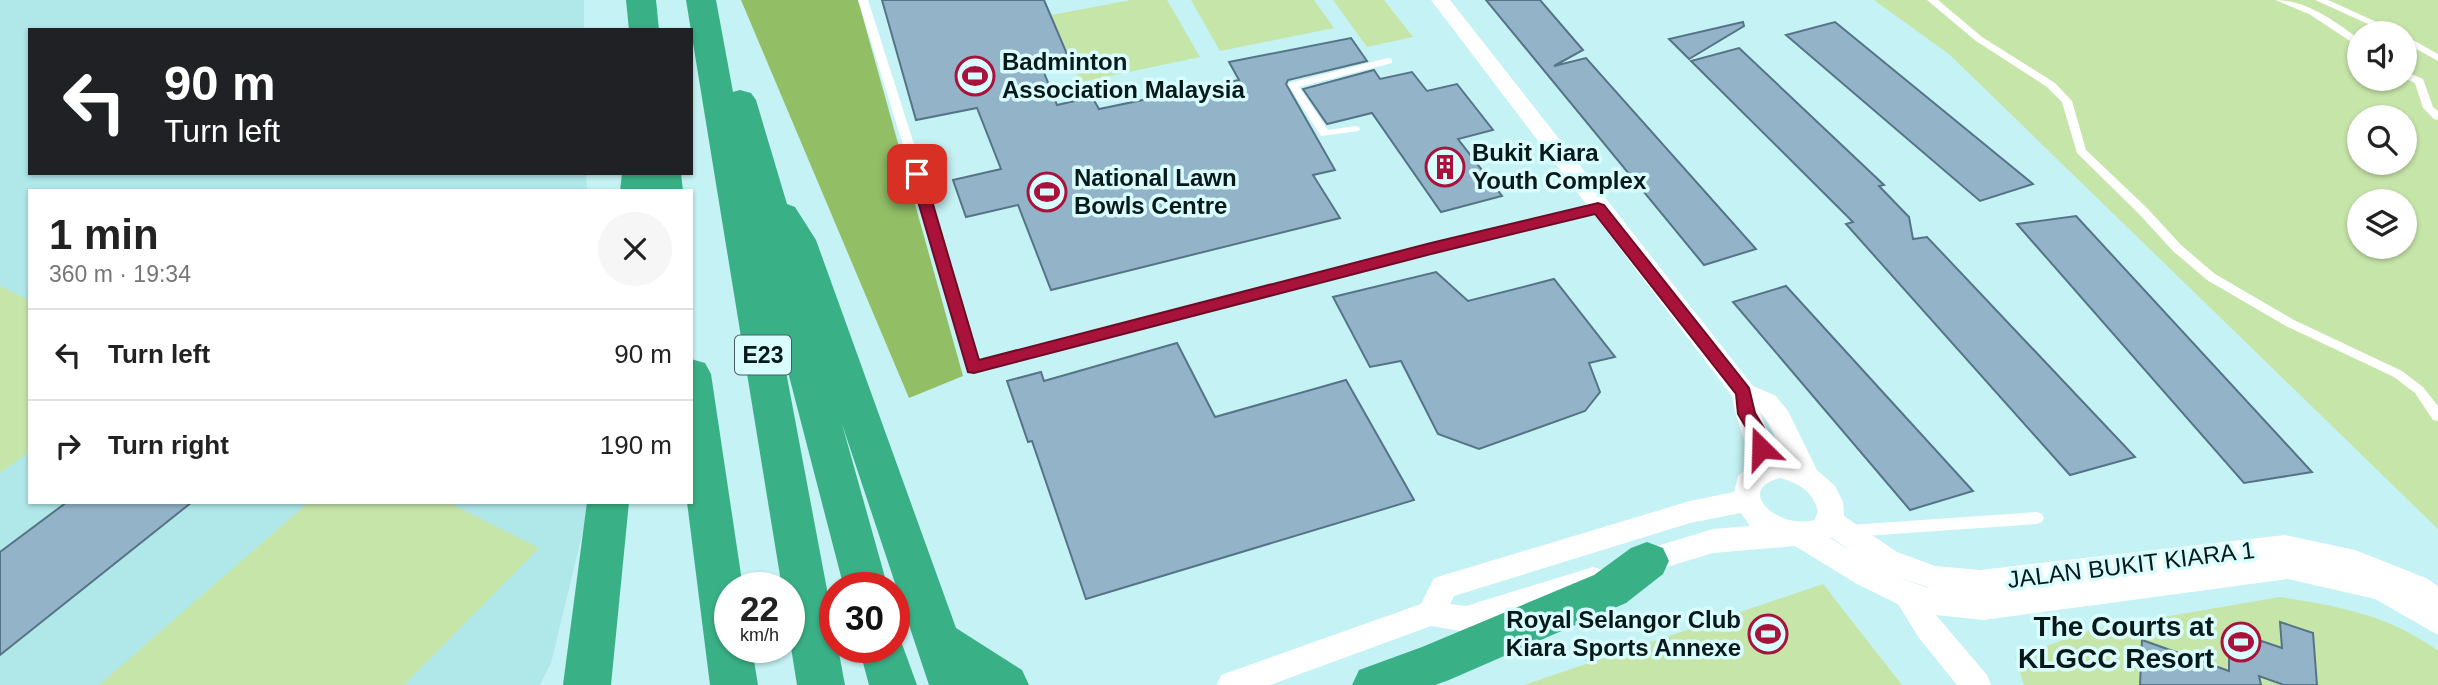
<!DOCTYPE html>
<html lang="en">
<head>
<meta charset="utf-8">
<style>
	:root { --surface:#fff; --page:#f6f6f6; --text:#222; --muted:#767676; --line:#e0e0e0 }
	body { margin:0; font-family:Helvetica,sans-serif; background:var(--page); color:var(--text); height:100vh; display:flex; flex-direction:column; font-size:26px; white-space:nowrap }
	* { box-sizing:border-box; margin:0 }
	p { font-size:23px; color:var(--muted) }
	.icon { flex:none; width:38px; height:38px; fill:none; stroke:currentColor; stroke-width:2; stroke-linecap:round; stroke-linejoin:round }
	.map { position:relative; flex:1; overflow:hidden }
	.panel { position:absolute; left:28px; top:189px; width:665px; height:315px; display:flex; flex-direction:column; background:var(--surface); border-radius:0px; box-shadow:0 2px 5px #0004 }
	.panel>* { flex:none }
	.hud { position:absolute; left:28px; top:28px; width:665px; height:147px; border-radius:0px; box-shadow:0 2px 5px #0004; background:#202124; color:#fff; overflow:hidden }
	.controls { position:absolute; left:2347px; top:21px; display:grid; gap:14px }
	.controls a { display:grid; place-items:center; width:70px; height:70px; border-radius:50%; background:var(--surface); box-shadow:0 2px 5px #0004; font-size:35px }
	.speed { position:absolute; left:714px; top:572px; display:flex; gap:14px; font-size:35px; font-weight:700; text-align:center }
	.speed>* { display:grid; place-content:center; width:91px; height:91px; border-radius:50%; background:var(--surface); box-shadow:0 2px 5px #0004; line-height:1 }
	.speed small { font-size:18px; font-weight:400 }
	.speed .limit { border:10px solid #d22; background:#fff; color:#111 }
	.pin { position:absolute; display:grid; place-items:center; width:60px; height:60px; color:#fff; margin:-30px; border-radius:14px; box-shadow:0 4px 10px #0006 }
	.me { position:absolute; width:77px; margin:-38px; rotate:338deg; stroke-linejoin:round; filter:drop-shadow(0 0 5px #0008) }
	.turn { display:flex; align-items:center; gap:24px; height:147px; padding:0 21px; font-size:32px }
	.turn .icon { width:91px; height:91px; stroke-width:2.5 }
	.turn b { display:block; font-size:49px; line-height:60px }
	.round { display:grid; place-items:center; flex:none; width:74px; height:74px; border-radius:37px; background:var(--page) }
	.summary { display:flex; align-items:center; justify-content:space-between; height:119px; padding:0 21px }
	h1 { font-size:42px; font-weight:700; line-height:52px }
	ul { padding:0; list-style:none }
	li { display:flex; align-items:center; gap:21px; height:91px; padding:0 21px; border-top:2px solid var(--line) }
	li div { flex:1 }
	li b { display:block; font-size:26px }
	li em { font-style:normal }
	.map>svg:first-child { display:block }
	.built { fill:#b0e7e9 }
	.green { fill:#c6e5a9; fill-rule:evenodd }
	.forest { fill:#92be66 }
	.building { fill:#93b4c8; stroke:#557487; stroke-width:2 }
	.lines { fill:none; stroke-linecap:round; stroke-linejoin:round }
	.service { fill:#fff; fill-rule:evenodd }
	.minor { fill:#fff; fill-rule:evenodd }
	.motorway { fill:#3ab086; fill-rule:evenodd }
	.route { fill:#a9123b; stroke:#6e0c26; stroke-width:2 }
	.labels { text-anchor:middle; stroke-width:7; stroke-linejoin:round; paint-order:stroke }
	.shield { fill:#d9fdff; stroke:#475d5f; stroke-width:2 }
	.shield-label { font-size:23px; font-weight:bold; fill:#08191a }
	.poi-label { font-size:24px; font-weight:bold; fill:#08191a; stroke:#d9fdff; text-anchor:start }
	.street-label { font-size:24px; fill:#08191a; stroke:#d9fdff }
	.near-poi-label { font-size:28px; font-weight:bold; fill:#08191a; stroke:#d9fdff; text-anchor:end }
</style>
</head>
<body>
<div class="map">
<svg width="2438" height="685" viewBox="0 0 2438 685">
	<rect width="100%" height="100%" fill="#c5f2f4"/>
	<polygon class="built" points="0,0 584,0 584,30 30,30 30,173 586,173 587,191 30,191 30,502 590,502 551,663 540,685 0,685"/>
	<g class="green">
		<polygon points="882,0 1044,0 1051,15 1131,0 1167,0 1200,57 1081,82 1060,35 1067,54 1039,60 1053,93 916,120"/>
		<polygon points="1191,0 1314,0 1334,28 1220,51"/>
		<polygon points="1333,0 1384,0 1413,37 1367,47"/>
		<path d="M1874,0H2438V529L1950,55ZM2359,33H2404V79H2359ZM2359,117H2404V163H2359ZM2359,201H2404V247H2359Z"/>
		<polygon points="0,286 30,301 30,451 0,473"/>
		<polygon points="309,502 447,502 539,548 404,685 99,685"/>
		<polygon points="1823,584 1902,685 1524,685"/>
		<path d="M2280,597C2338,606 2389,615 2438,651V685H2024L2015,657L2094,629Z"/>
	</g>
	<polygon class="forest" points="741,0 858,0 963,376 909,398"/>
	<g class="building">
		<polygon points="882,0 1044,0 1067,54 1039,60 1057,105 1092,97 1099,109 1239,80 1229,62 1351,38 1367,61 1288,80 1286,84 1335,170 1313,175 1340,218 1051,290 1018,205 966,217 953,180 1001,169 977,108 916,120"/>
		<polygon points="1486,0 1540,0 1583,50 1554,66 1586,58 1756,249 1704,265"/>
		<polygon points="1743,22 1744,26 1689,59 1669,39"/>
		<polygon points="1835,22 2033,184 1980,201 1786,35"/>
		<polygon points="1739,48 1884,185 1879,186 1909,217 1913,239 1927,237 2135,457 2070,475 1846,224 1853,222 1691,61"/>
		<polygon points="1374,70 1380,79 1412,72 1427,91 1457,84 1493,130 1458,139 1502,196 1441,212 1372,113 1327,124 1303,89"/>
		<polygon points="2076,216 2312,472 2244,483 2017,224"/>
		<polygon points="1436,272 1468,301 1554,279 1615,357 1589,363 1600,392 1585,411 1479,449 1438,434 1401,361 1370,367 1333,297"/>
		<polygon points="1786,286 1973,491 1910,510 1733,302"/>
		<polygon points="1177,343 1215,417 1346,380 1414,500 1086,599 1032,441 1028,442 1007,381 1041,372 1044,381"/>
		<polygon points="67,502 192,502 0,655 0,552"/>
		<polygon points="2280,622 2313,633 2317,685 2284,685 2259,676 2261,685 2140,685 2142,640 2229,671 2229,630 2282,648"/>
	</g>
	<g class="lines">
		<g class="service">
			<polygon points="858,0 868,0 942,232 979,361 1431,244 1599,204 1605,208 1599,212 1431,252 974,372 970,370 968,367 930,232"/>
			<polygon points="1927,0 1938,0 1982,37 2055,83 2072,101 2086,150 2147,208 2181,245 2215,274 2294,320 2402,371 2423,387 2438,406 2438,421 2433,420 2415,393 2394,377 2286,326 2207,280 2173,251 2139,214 2077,153 2062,102 2047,87 1976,41"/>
			<path d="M2275,0C2307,0 2334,21 2359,39V47L2309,14Z"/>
			<polygon points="2315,0 2328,0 2401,33 2388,33"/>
			<polygon points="2404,35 2438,54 2438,61 2404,42"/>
			<polygon points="1388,58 1392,59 1392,63 1299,87 1328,130 1355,126 1359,127 1360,129 1359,131 1321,136 1288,85 1289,83"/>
			<polygon points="2404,71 2423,79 2433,107 2438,111 2438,120 2434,119 2423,108 2415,83 2404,78"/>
			<polygon points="2037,512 2042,514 2044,518 2042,522 2037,524 1850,537 1845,535 1843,531 1845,527 1850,525"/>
		</g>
		<path class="minor" d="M1431,0H1450L1753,386L1776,396L1788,411L1817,470L1835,486L1843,502L1844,516L1897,552L1935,566L1980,570L2285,535L2355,550L2426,578L2438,586V635L2375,599L2288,579L1983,620L1936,615L1987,675L1991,685H1957L1919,638L1898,604L1857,584L1795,546L1713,553L1634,577L1624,574L1620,565L1624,556L1634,553L1713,529L1750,526L1741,513L1690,523L1454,596L1450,604L1466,606L1593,567L1603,570L1607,579L1603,588L1593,591L1466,632L1431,626L1270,685H1217L1221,675L1421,604L1434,578L1690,501L1734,492L1738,476L1752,464C1746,441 1735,419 1732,396ZM1760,412L1769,424L1785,458L1777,457ZM1780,478C1799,483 1814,492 1818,512L1814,520C1779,530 1733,490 1780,478ZM1830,538H1832L1854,553L1851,551ZM1893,575L1925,587L1930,588Z"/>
		<g class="motorway">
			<polygon points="626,0 656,0 659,30 629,30"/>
			<polygon points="686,0 716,0 733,92 740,90 751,93 756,100 787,204 795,207 816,240 956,628 1022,670 1029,685 929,685 842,424 888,588 844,588 781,345 835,632 835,648 838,648 845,685 797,685 789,635 789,588 782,588"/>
			<polygon points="622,173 681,173 683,191 620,191"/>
			<polygon points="691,359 705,363 711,374 743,588 730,588 730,648 752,648 758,685 710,685 687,502 691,502"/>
			<polygon points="587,502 629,502 611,685 563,685"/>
			<polygon points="1647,542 1663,548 1669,561 1663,574 1626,603 1449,680 1435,685 1352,685 1359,670 1422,647 1594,575 1631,548"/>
			<polygon points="894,632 898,633 917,685 869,685 859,648 894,648"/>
		</g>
	</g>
	<polygon class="route" points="917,170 924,174 979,360 1431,243 1598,203 1604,205 1749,388 1755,413 1764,428 1770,448 1767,453 1755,453 1747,429 1738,414 1736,394 1595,214 1431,254 974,373 968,372 910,174"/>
	<defs>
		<symbol id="stadium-ring" viewBox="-11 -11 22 22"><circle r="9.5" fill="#d9fdff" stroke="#a9123b" stroke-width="1.5"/><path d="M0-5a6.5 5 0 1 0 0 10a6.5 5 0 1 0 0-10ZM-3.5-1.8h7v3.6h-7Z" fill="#a9123b"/></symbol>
		<symbol id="building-ring" viewBox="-11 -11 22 22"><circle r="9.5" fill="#d9fdff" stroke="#a9123b" stroke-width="1.5"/><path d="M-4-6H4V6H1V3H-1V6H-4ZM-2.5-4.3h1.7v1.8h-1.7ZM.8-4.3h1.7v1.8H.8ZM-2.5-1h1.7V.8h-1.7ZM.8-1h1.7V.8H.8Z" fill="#a9123b"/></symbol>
	</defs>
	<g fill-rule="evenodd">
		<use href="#stadium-ring" x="953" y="54" width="44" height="44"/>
		<use href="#building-ring" x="1423" y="145" width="44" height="44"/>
		<use href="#stadium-ring" x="1025" y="170" width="44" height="44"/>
		<use href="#stadium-ring" x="1746" y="612" width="44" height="44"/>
		<use href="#stadium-ring" x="2219" y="620" width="44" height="44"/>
	</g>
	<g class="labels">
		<rect class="shield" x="735" y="335.5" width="56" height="39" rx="5"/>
		<g class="shield-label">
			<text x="763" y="363">E23</text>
		</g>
		<g class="poi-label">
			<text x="1002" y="70">Badminton<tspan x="1002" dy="28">Association Malaysia</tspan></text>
			<text x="1472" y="161">Bukit Kiara<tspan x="1472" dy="28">Youth Complex</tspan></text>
			<text x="1074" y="186">National Lawn<tspan x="1074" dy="28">Bowls Centre</tspan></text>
			<text x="1741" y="628" text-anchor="end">Royal Selangor Club<tspan x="1741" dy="28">Kiara Sports Annexe</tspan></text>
		</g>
		<g class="street-label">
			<text transform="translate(2131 565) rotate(-7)" y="8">JALAN BUKIT KIARA 1</text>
		</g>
		<g class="near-poi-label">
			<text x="2214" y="636">The Courts at<tspan x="2214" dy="32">KLGCC Resort</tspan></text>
		</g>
	</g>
</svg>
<div class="controls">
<a><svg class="icon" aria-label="sound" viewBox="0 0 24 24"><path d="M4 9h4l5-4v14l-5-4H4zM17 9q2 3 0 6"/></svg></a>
<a><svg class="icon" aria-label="search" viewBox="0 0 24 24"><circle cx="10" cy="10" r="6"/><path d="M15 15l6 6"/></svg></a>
<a><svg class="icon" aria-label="layers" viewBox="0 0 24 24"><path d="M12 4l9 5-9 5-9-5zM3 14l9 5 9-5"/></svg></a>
</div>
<div class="speed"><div>22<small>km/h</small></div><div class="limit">30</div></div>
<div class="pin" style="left:917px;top:174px;background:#d93025"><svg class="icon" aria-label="arrive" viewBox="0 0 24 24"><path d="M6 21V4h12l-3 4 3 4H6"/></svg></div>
<svg class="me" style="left:1761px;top:448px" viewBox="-20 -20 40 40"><path d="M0-17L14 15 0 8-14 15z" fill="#a9123b" stroke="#fff" stroke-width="4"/></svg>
<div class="hud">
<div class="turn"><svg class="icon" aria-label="left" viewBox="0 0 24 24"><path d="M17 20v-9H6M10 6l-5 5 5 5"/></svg><div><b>90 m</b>Turn left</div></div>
</div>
<section class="panel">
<div class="summary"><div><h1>1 min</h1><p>360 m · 19:34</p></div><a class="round"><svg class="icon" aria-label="close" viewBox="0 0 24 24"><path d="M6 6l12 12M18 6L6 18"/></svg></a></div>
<ul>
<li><svg class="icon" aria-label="left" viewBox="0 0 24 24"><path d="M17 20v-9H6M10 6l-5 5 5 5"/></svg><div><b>Turn left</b></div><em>90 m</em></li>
<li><svg class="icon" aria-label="right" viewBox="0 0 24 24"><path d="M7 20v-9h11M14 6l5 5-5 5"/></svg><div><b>Turn right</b></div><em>190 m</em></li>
</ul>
</section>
</div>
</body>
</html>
